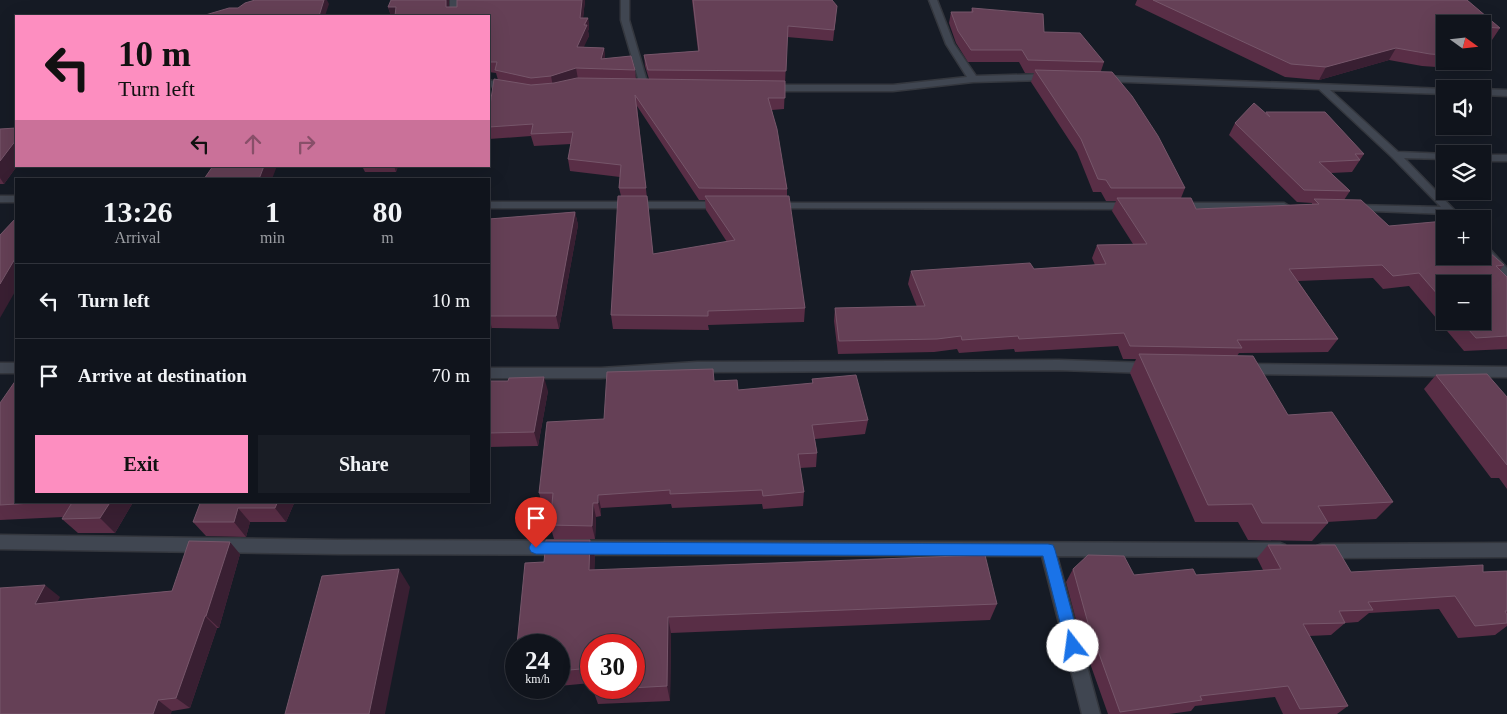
<!DOCTYPE html>
<html lang="en">
<head>
<meta charset="utf-8">
<style>
	:root { --surface:#10141c; --page:#191d25; --text:#f1f3f6; --muted:#9c9ea3; --line:#30333b; --accent:#fd8ec0 }
	body { margin:0; font-family:Georgia,serif; background:var(--page); color:var(--text); height:100vh; display:flex; flex-direction:column; font-size:19px; white-space:nowrap }
	* { box-sizing:border-box; margin:0 }
	p { font-size:16px; color:var(--muted) }
	.icon { flex:none; width:28px; height:28px; fill:none; stroke:currentColor; stroke-width:2; stroke-linecap:round; stroke-linejoin:round }
	.map { position:relative; flex:1; overflow:hidden }
	.panel { position:absolute; left:15px; top:178px; width:475px; height:325px; display:flex; flex-direction:column; background:var(--surface); border-radius:0px; box-shadow:0 5px 20px #0002,0 0 0 1px var(--line) }
	.panel>* { flex:none }
	.top-card { position:absolute; left:15px; top:15px; width:475px; height:152px; border-radius:0px; box-shadow:0 5px 20px #0002,0 0 0 1px var(--line); background:#fd8ec0; color:#111; overflow:hidden }
	.needle { width:32px; rotate:105deg }
	.fabs { position:absolute; left:1436px; top:15px; display:grid; gap:10px }
	.fabs a { display:grid; place-items:center; width:55px; height:55px; border-radius:0px; background:var(--surface); box-shadow:0 5px 20px #0002,0 0 0 1px var(--line); font-size:25px }
	.speed { position:absolute; left:505px; top:634px; display:flex; gap:10px; font-size:25px; font-weight:700; text-align:center }
	.speed>* { display:grid; place-content:center; width:65px; height:65px; border-radius:50%; background:var(--surface); box-shadow:0 5px 20px #0002,0 0 0 1px var(--line); line-height:1 }
	.speed small { font-size:12px; font-weight:400 }
	.speed .limit { border:8px solid #d22; background:#fff; color:#111 }
	.pin { position:absolute; display:grid; place-items:center; width:42px; height:42px; color:#fff; margin:-51px -21px; border-radius:50% 50% 50% 0; rotate:-45deg; box-shadow:0 0 5px #0007 }
	.pin .icon { rotate:45deg }
	.me { position:absolute; width:55px; margin:-28px; rotate:345deg; stroke-linejoin:round; filter:drop-shadow(0 0 4px #0008) }
	.turn { display:flex; align-items:center; gap:18px; height:105px; padding:0 20px; font-size:22px }
	.turn .icon { width:65px; height:65px; stroke-width:2.5 }
	.turn b { display:block; font-size:35px; line-height:42px }
	.lanes { display:flex; align-items:center; height:48px; padding:0 20px; background:#0003; justify-content:center; gap:25px; direction:ltr }
	.lanes .off { opacity:.35 }
	.eta { display:flex; justify-content:space-evenly; align-items:center; height:85px; text-align:center }
	.eta b { font-size:30px; font-weight:700; line-height:35px }
	.primary-button { display:flex; gap:10px; margin-top:auto; padding:10px 20px }
	.primary-button a { flex:1; height:58px; border-radius:0px; background:var(--accent); color:#111; font-size:20px; font-weight:700; line-height:58px; text-align:center }
	.primary-button a+a { background:var(--page); color:var(--text) }
	ul { padding:0; list-style:none }
	li { display:flex; align-items:center; gap:15px; height:75px; padding:0 20px; border-top:1px solid var(--line) }
	li div { flex:1 }
	li b { display:block; font-size:19px }
	li em { font-style:normal }
	.map>svg:first-child { display:block }
	.lines { fill:none; stroke-linecap:round; stroke-linejoin:round }
	.minor-casing { stroke:#34373e; stroke-width:3 }
	.minor { fill:#404651; fill-rule:evenodd }
	.wall { fill:#592e46; fill-rule:evenodd }
	.shaded-wall { fill:#391f32 }
	.building { fill:#654056; stroke:#76566a }
	.route { fill:#1a73e8; stroke:#114b97 }
</style>
</head>
<body>
<div class="map">
<svg width="1507" height="714" viewBox="0 0 1507 714">
	<rect width="100%" height="100%" fill="#161b25"/>
	<g class="lines">
		<defs>
			<g id="minor">
				<rect x="450" y="0" width="8" height="16"/>
				<polygon points="621,0 629,0 629,20 648,85 647,87 640,85 621,20"/>
				<polygon points="929,0 937,0 954,44 976,76 1048,74 1052,77 1048,80 973,82 893,91 768,91 764,88 768,85 893,85 967,77 946,44"/>
				<polygon points="1103,76 1447,89 1445,94 1330,90 1398,152 1448,154 1445,154 1445,159 1404,158 1463,219 1452,219 1447,214 1350,210 1349,208 1350,206 1354,205 1441,207 1392,157 1319,89 1100,81 1099,79"/>
				<polygon points="489,80 511,87 512,89 508,92 489,86"/>
				<polygon points="1482,89 1507,90 1507,96 1482,95"/>
				<rect x="1482" y="155" width="25" height="6"/>
				<rect x="0" y="196" width="16" height="6"/>
				<polygon points="489,202 721,202 726,205 721,208 489,208"/>
				<polygon points="774,203 1131,203 1136,206 1131,209 770,208 769,206 770,204"/>
				<polygon points="1179,203 1284,203 1289,206 1284,209 1175,208 1174,206 1175,204"/>
				<polygon points="1482,244 1486,245 1507,268 1507,279 1503,278 1482,254"/>
				<polygon points="1059,360 1150,363 1154,365 1156,368 1154,371 1150,373 1059,370 697,372 601,378 489,378 489,368 601,368 697,362"/>
				<rect x="0" y="363" width="16" height="10"/>
				<polygon points="1245,364 1507,367 1507,377 1245,374 1241,372 1239,369 1241,366"/>
				<polygon points="0,535 339,540 1280,543 1285,545 1288,550 1285,555 1280,557 1057,556 1100,714 1082,714 1042,556 339,554 0,549"/>
				<polygon points="1507,543 1507,557 1322,558 1317,556 1314,551 1317,546 1322,544"/>
			</g>
		</defs>
		<use href="#minor" class="minor-casing"/>
		<use href="#minor" class="minor"/>
	</g>
	<g class="wall">
		<path d="M449,0V7H457V0H585L583,18H588L589,28L588,31L589,36L583,47L604,48L605,58L635,70L636,79H649L645,66L644,55L698,51L692,0H832L836,17L833,41L787,37L784,109L772,110L787,189V196L805,308L804,322L708,325L709,330L613,329L611,315L621,196L619,188L620,177L570,171L568,159L571,144L534,146L531,136L489,139V112L498,80L496,73L489,72V16H391L388,7ZM637,106L699,200H705L706,210L727,242L653,254Z"/>
		<polygon points="1137,0 1467,0 1500,28 1492,40 1482,40 1482,24 1445,24 1445,61 1470,61 1465,69 1422,66 1389,60 1319,80 1285,77 1135,5"/>
		<path d="M972,8L1044,32L1104,62L1101,71L1185,188L1181,198L1196,209L1312,204V203L1297,202L1229,135L1235,123L1265,113L1266,112L1364,154L1352,172L1331,173L1350,191L1344,200L1389,226L1504,265L1500,270L1507,277V349L1464,351L1409,286L1383,289L1373,278L1298,281L1338,339L1328,352L1239,353L1237,356L1288,415L1393,502L1376,519L1327,522L1328,523L1312,541L1248,540L1238,522H1195L1130,373L1136,359H1123L1118,346L1015,352L1014,349L959,353L957,349L934,352L838,354L834,321L835,308L917,307L908,284L911,271L1034,269L1095,265L1092,258L1097,245L1133,244L1112,211L1116,201H1106L1101,192H1093L1077,152L1031,82L1034,73H1025L1019,62H968L956,43L949,23L951,12H971ZM1445,284L1482,321H1445Z"/>
		<polygon points="0,129 16,166 17,166 4,184 0,184"/>
		<polygon points="362,166 398,166 396,172 365,172"/>
		<polygon points="575,212 578,225 559,329 492,328 489,329 489,219"/>
		<polygon points="1436,375 1507,397 1507,489 1499,478 1491,478 1424,389"/>
		<polygon points="812,379 868,420 865,434 815,439 817,453 816,467 800,468 804,492 803,506 763,509 762,504 672,508 671,504 601,508 601,516 596,517 595,539 554,539 550,525 552,506 543,507 539,493 604,419 714,381 738,390 812,384"/>
		<polygon points="489,381 508,381 548,391 538,446 489,447"/>
		<polygon points="0,403 16,501 168,501 132,504 115,533 78,533 62,519 63,517 0,520"/>
		<polygon points="201,501 295,501 286,522 250,522 246,537 206,536 193,522"/>
		<polygon points="590,540 595,557 594,570 997,604 990,620 671,633 670,701 598,704 593,690 634,688 591,645 591,683 559,686 559,645 544,562"/>
		<polygon points="1268,545 1351,572 1483,572 1507,571 1507,626 1495,635 1458,638 1439,609 1369,613 1358,622 1345,623 1331,635 1309,636 1348,706 1337,714 1283,714 1275,697 1195,706 1191,711 1169,714 1108,714 1080,635 1066,582 1073,569 1134,575 1196,575 1263,570 1257,558"/>
		<polygon points="240,554 219,628 217,628 190,708 172,711 0,714 60,597 58,601 172,591"/>
		<polygon points="520,688 545,688 521,690"/>
	</g>
	<g class="shaded-wall">
		<polygon points="324,0 327,0 329,4 325,16 319,16"/>
		<polygon points="446,0 449,0 449,16 446,7"/>
		<polygon points="582,0 585,0 582,28 580,18"/>
		<polygon points="388,7 396,7 399,16 391,16"/>
		<polygon points="588,18 589,28 588,31 589,36 579,58 577,47"/>
		<polygon points="604,48 605,58 602,70 601,59"/>
		<polygon points="1396,48 1389,60 1319,80 1326,67"/>
		<polygon points="576,68 578,79 553,87 551,76"/>
		<polygon points="16,140 16,166 17,166 4,184 0,178 0,161"/>
		<polygon points="264,166 277,166 272,179 259,179"/>
		<polygon points="394,166 398,166 396,172"/>
		<polygon points="575,212 578,225 559,329 556,316"/>
		<polygon points="16,257 16,290 0,318 0,284"/>
		<polygon points="489,318 492,328 489,329"/>
		<polygon points="544,377 548,391 538,446 534,432"/>
		<polygon points="598,495 601,508 601,516 598,503"/>
		<polygon points="111,501 129,501 132,504 115,533 100,518"/>
		<polygon points="278,501 295,501 286,522 275,508"/>
		<polygon points="593,503 596,517 595,539 592,526"/>
		<polygon points="238,508 250,522 246,537 234,522"/>
		<polygon points="590,540 595,557 594,587 589,570"/>
		<polygon points="230,542 240,554 219,628 206,616"/>
		<polygon points="399,569 410,587 385,714 369,714"/>
		<polygon points="45,585 60,597 51,615 35,604"/>
		<polygon points="205,616 217,628 190,708 176,698"/>
		<polygon points="668,617 671,633 670,701 667,686"/>
		<polygon points="158,700 172,711 171,714 153,714"/>
	</g>
	<g class="building">
		<polygon points="255,0 324,0 319,16 202,16 229,8 238,8 245,3"/>
		<polygon points="391,0 446,0 446,7 457,7 457,0 582,0 580,18 588,18 584,25 587,25 577,47 604,48 601,59 631,56 635,70 576,68 551,76 531,78 495,70 497,62 489,62 489,16 395,16 396,7 388,7"/>
		<polygon points="693,0 832,0 837,6 834,30 788,26 786,71 648,70 644,55 699,51"/>
		<polygon points="1153,0 1467,0 1500,28 1482,27 1482,24 1445,24 1445,26 1444,26 1445,27 1445,55 1430,54 1396,48 1326,67 1291,64"/>
		<polygon points="972,8 1043,14 1044,32 1080,33 1104,62 1028,60 1022,50 971,50 958,31 951,12 973,12"/>
		<polygon points="1035,70 1112,72 1132,96 1158,136 1185,188 1111,188 1106,180 1098,179 1081,139"/>
		<polygon points="577,78 785,81 785,98 768,98 777,129 787,189 699,188 635,95 646,188 619,188 621,165 568,159 573,132 531,134 533,124 489,127 489,112 494,79 531,85 554,83"/>
		<polygon points="1254,103 1270,117 1266,112 1325,112 1364,154 1355,154 1360,160 1319,162 1350,191 1304,190 1235,123"/>
		<polygon points="16,128 16,140 0,161 0,129"/>
		<polygon points="213,166 264,166 259,179 204,179"/>
		<polygon points="618,196 647,196 653,254 735,240 705,196 789,196 805,308 708,311 708,316 611,315"/>
		<polygon points="1117,198 1191,198 1196,209 1319,204 1314,199 1361,200 1389,226 1445,221 1445,256 1482,256 1482,246 1504,265 1496,266 1507,277 1507,336 1476,338 1461,321 1482,321 1482,284 1445,284 1445,303 1419,273 1393,276 1382,265 1289,269 1338,339 1237,340 1242,348 1130,346 1124,333 1019,339 1018,336 962,340 961,336 937,339 839,341 835,308 925,306 911,271 1030,263 1034,269 1106,264 1097,245 1147,244"/>
		<polygon points="575,212 556,316 489,316 489,219"/>
		<polygon points="16,218 16,257 0,284 0,235"/>
		<polygon points="1139,354 1253,356 1288,415 1332,412 1393,502 1318,506 1328,523 1262,523 1252,504 1208,505"/>
		<polygon points="713,369 714,381 737,380 738,390 813,383 812,379 856,375 868,420 812,425 817,453 798,454 804,492 763,496 762,490 670,494 670,490 598,495 598,503 593,503 592,526 550,525 553,493 539,493 547,422 604,419 607,372"/>
		<polygon points="1487,374 1507,397 1507,465 1436,375"/>
		<polygon points="544,377 534,432 489,433 489,381 508,381 509,378"/>
		<polygon points="16,380 16,501 63,501 0,505 0,403"/>
		<polygon points="73,501 111,501 100,518 62,519"/>
		<polygon points="201,501 278,501 275,508 238,508 234,522 193,522"/>
		<polygon points="546,540 590,540 589,570 985,555 997,604 668,617 667,686 593,690 593,688 634,688 634,645 591,645 591,668 559,671 559,645 517,645 525,563 544,562"/>
		<polygon points="189,541 230,542 206,616 205,616 176,698 158,700 153,714 0,714 0,588 45,585 35,604 172,591"/>
		<polygon points="1268,545 1335,545 1351,572 1483,565 1483,572 1507,571 1507,611 1505,611 1507,615 1507,623 1475,626 1455,596 1368,602 1373,610 1339,611 1345,623 1303,624 1348,706 1300,709 1288,686 1200,696 1202,700 1120,712 1088,623 1073,569 1088,555 1124,556 1134,575 1193,569 1196,575 1281,569"/>
		<polygon points="399,569 369,714 285,714 322,576"/>
		<polygon points="516,650 516,675 514,675"/>
	</g>
	<polygon class="route" points="536,542 1048,544 1053,545 1055,550 1081,646 1079,651 1073,653 1068,651 1066,646 1043,556 536,554 531,552 529,548 531,543"/>
</svg>
<div class="fabs">
<a><svg class="needle" viewBox="-14 -14 28 28"><path d="M0-13l5 13h-10z" fill="#e53935"/><path d="M0 13l5-13h-10z" fill="#9c9ea3"/></svg></a>
<a><svg class="icon" aria-label="sound" viewBox="0 0 24 24"><path d="M4 9h4l5-4v14l-5-4H4zM17 9q2 3 0 6"/></svg></a>
<a><svg class="icon" aria-label="layers" viewBox="0 0 24 24"><path d="M12 4l9 5-9 5-9-5zM3 14l9 5 9-5"/></svg></a>
<a>+</a>
<a>−</a>
</div>
<div class="speed"><div>24<small>km/h</small></div><div class="limit">30</div></div>
<div class="pin" style="left:536px;top:548px;background:#d93025"><svg class="icon" aria-label="arrive" viewBox="0 0 24 24"><path d="M6 21V4h12l-3 4 3 4H6"/></svg></div>
<svg class="me" style="left:1073px;top:646px" viewBox="-20 -20 40 40"><circle r="19" fill="#fff"/><path d="M0-13L10 11 0 6-10 11z" fill="#1a73e8"/></svg>
<div class="top-card">
<div class="turn"><svg class="icon" aria-label="left" viewBox="0 0 24 24"><path d="M17 20v-9H6M10 6l-5 5 5 5"/></svg><div><b>10 m</b>Turn left</div></div>
<div class="lanes"><svg class="icon" aria-label="left" viewBox="0 0 24 24"><path d="M17 20v-9H6M10 6l-5 5 5 5"/></svg><svg class="icon off" aria-label="ahead" viewBox="0 0 24 24"><path d="M12 20V5M6 11l6-6 6 6"/></svg><svg class="icon off" aria-label="right" viewBox="0 0 24 24"><path d="M7 20v-9h11M14 6l5 5-5 5"/></svg></div>
</div>
<section class="panel">
<div class="eta">
<div><b>13:26</b><p>Arrival</p></div>
<div><b>1</b><p>min</p></div>
<div><b>80</b><p>m</p></div>
</div>
<ul>
<li><svg class="icon" aria-label="left" viewBox="0 0 24 24"><path d="M17 20v-9H6M10 6l-5 5 5 5"/></svg><div><b>Turn left</b></div><em>10 m</em></li>
<li><svg class="icon" aria-label="arrive" viewBox="0 0 24 24"><path d="M6 21V4h12l-3 4 3 4H6"/></svg><div><b>Arrive at destination</b></div><em>70 m</em></li>
</ul>
<div class="primary-button"><a>Exit</a><a>Share</a></div>
</section>
</div>
</body>
</html>
